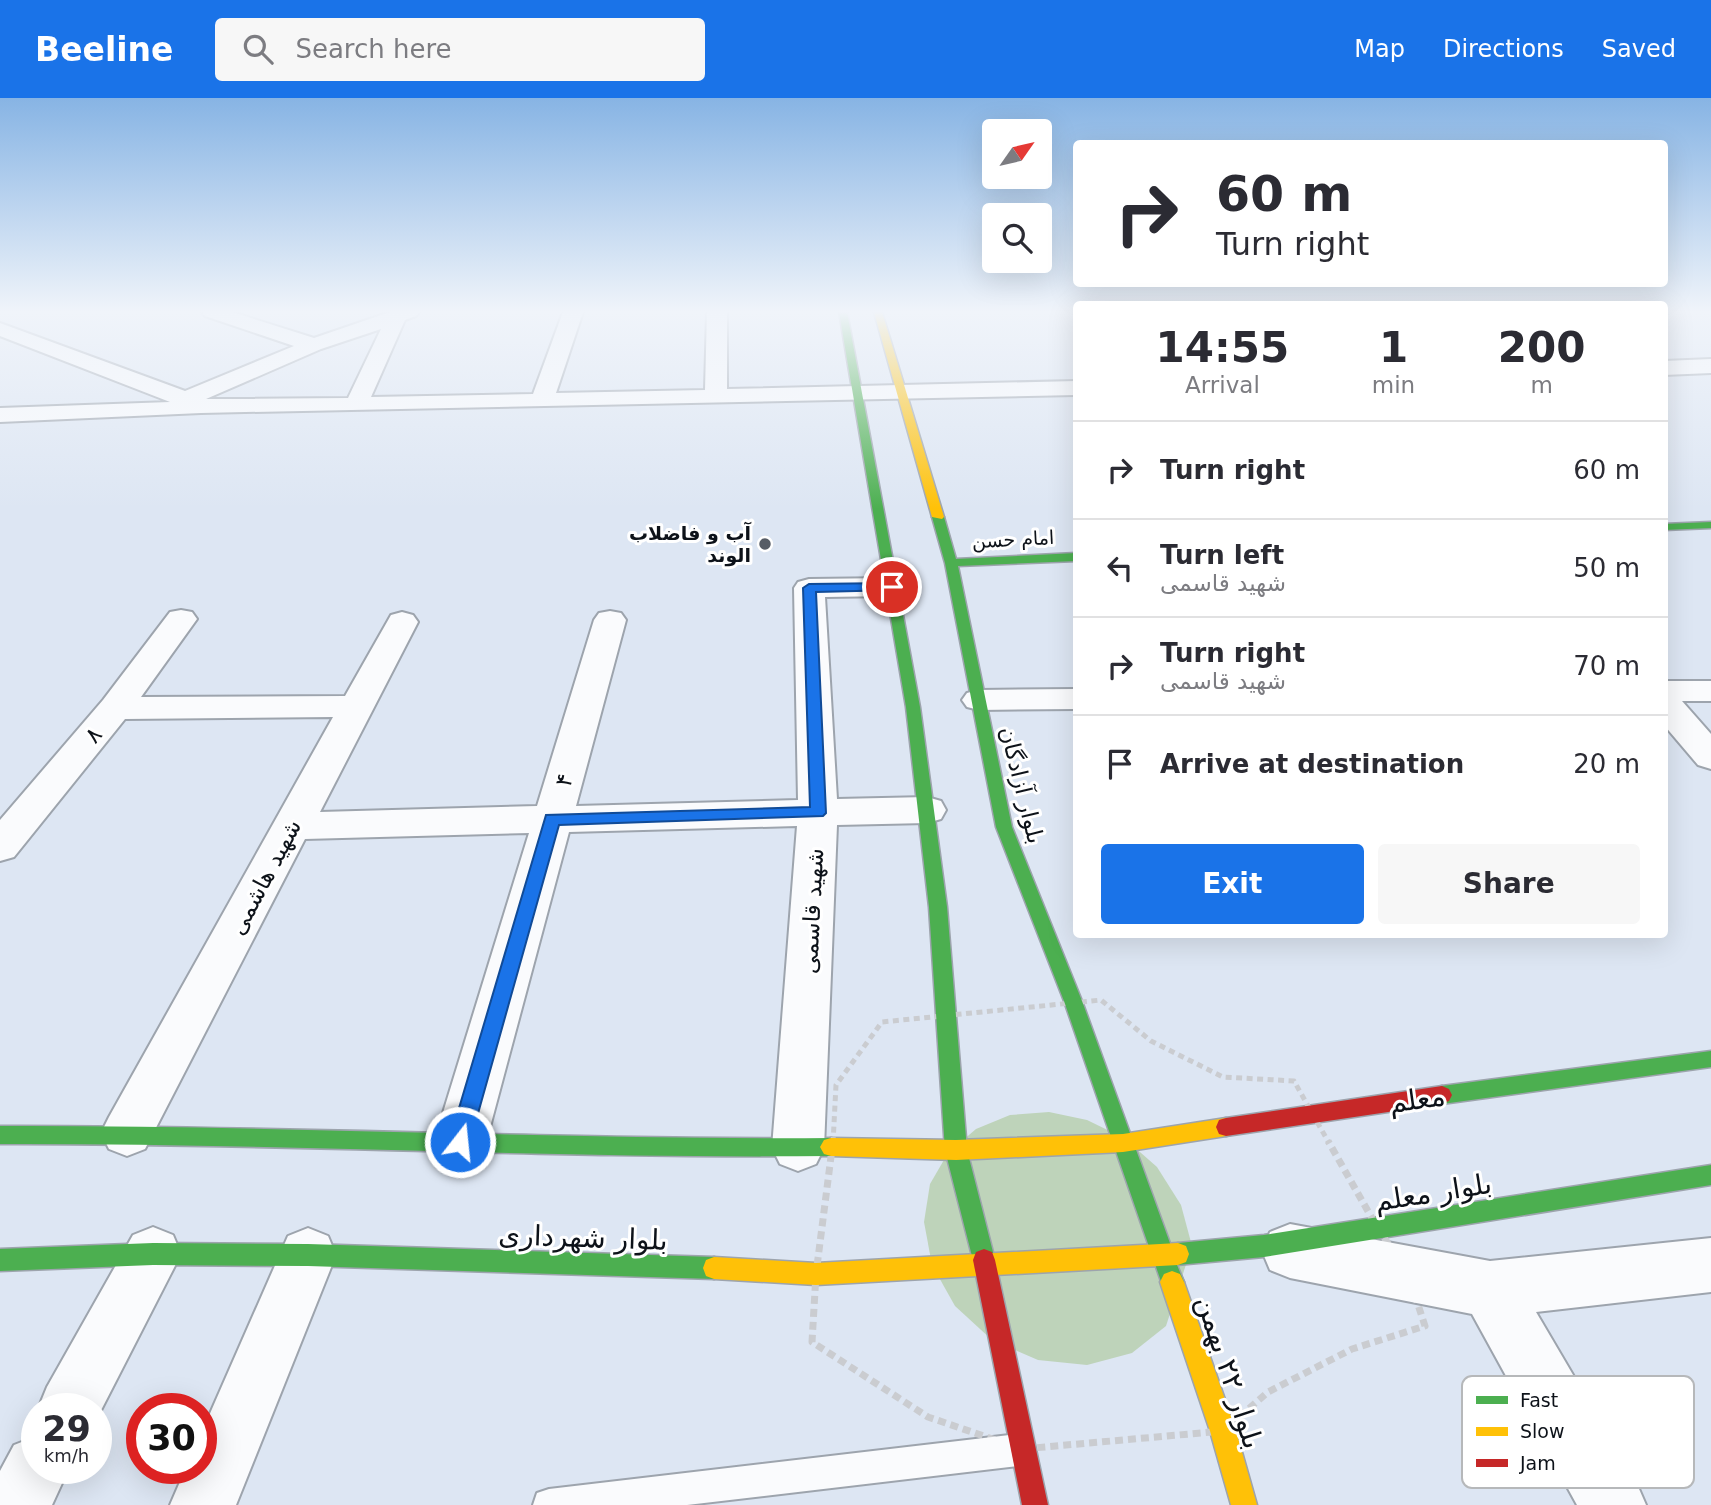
<!DOCTYPE html>
<html lang="en">
<head>
<meta charset="utf-8">
<style>
	:root { --surface:#fff; --page:#f7f7f7; --text:#2b2b33; --muted:#7c7c81; --line:#e1e1e2; --accent:#1a73e8 }
	body { margin:0; font-family:"DejaVu Sans","Noto Naskh Arabic",sans-serif; background:var(--page); color:var(--text); height:100vh; display:flex; flex-direction:column; font-size:26px; white-space:nowrap }
	* { box-sizing:border-box; margin:0 }
	p { font-size:23px; color:var(--muted) }
	.icon { flex:none; width:38px; height:38px; fill:none; stroke:currentColor; stroke-width:2; stroke-linecap:round; stroke-linejoin:round }
	.map { position:relative; flex:1; overflow:hidden }
	.side { position:absolute; left:1073px; top:203px; width:595px; height:637px; display:flex; flex-direction:column; background:var(--surface); border-radius:7px; box-shadow:0 7px 28px #0002 }
	.side>* { flex:none }
	.guide { position:absolute; left:1073px; top:42px; width:595px; height:147px; border-radius:7px; box-shadow:0 7px 28px #0002; background:#fff; color:var(--text); overflow:hidden }
	.needle { width:46px; rotate:56deg }
	.fabs { position:absolute; left:982px; top:21px; display:grid; gap:14px }
	.fabs a { display:grid; place-items:center; width:70px; height:70px; border-radius:7px; background:var(--surface); box-shadow:0 7px 28px #0002; font-size:35px }
	.speed { position:absolute; left:21px; top:1295px; display:flex; gap:14px; font-size:35px; font-weight:700; text-align:center }
	.speed>* { display:grid; place-content:center; width:91px; height:91px; border-radius:50%; background:var(--surface); box-shadow:0 7px 28px #0002; line-height:1 }
	.speed small { font-size:18px; font-weight:400 }
	.speed .limit { border:10px solid #d22; background:#fff; color:#111 }
	.pin { position:absolute; display:grid; place-items:center; width:60px; height:60px; color:#fff; margin:-30px; border:4px solid #fff; border-radius:50%; box-shadow:0 2px 7px #0007 }
	.me { position:absolute; width:77px; margin:-38px; rotate:16deg; stroke-linejoin:round; filter:drop-shadow(0 0 5px #0008) }
	.turn { display:flex; align-items:center; gap:24px; height:147px; padding:0 28px; font-size:32px }
	.turn .icon { width:91px; height:91px; stroke-width:2.5 }
	.turn b { display:block; font-size:49px; line-height:60px }
	.eta { display:flex; justify-content:space-evenly; align-items:center; height:119px; text-align:center }
	.eta b { font-size:42px; font-weight:700; line-height:49px }
	.action { display:flex; gap:14px; margin-top:auto; padding:14px 28px }
	.action a { flex:1; height:80px; border-radius:7px; background:var(--accent); color:#fff; font-size:28px; font-weight:700; line-height:80px; text-align:center }
	.action a+a { background:var(--page); color:var(--text) }
	ul { padding:0; list-style:none }
	li { display:flex; align-items:center; gap:21px; height:98px; padding:0 28px; border-top:2px solid var(--line) }
	li div { flex:1 }
	li b { display:block; font-size:26px }
	li em { font-style:normal }
	header { display:flex; align-items:center; gap:42px; box-sizing:border-box; height:98px; padding:0 35px; background:var(--accent); color:#fff }
	header strong { font-size:33px }
	nav { display:flex; gap:38px; margin-inline-start:auto; font-size:24px }
	.search { width:490px; height:63px; background:var(--page); display:flex; align-items:center; gap:18px; box-sizing:border-box; padding:0 24px; border-radius:7px; color:var(--muted); font-size:26px }
	.map>svg:first-child { display:block }
	.green { fill:#bed3ba }
	.lines { fill:none; stroke-linecap:round; stroke-linejoin:round }
	.lane-casing { stroke:#9da4ad; stroke-width:4 }
	.street-casing { stroke:#9da4ad; stroke-width:4 }
	.fast-casing { stroke:#9da4ad; stroke-width:3 }
	.slow-casing { stroke:#9da4ad; stroke-width:3 }
	.jam-casing { stroke:#9da4ad; stroke-width:3 }
	.path-far1 { stroke:#caccd0; stroke-width:5; stroke-dasharray:6 4.5; stroke-linecap:butt }
	.path { stroke:#caccd0; stroke-width:7; stroke-dasharray:8 5; stroke-linecap:butt }
	.lane { fill:#fafbfd; fill-rule:evenodd }
	.street { fill:#fafbfd; fill-rule:evenodd }
	.fast { fill:#4caf50; fill-rule:evenodd }
	.slow { fill:#ffc107; fill-rule:evenodd }
	.jam { fill:#c62828; fill-rule:evenodd }
	.route { fill:#1a73e8; stroke:#114b97; stroke-width:2 }
	.poi-dot { fill:#565c65; stroke:#fff; stroke-width:2.5 }
	.labels { text-anchor:middle; stroke-width:6; stroke-linejoin:round; paint-order:stroke }
	.far-poi-label { font-size:19px; font-weight:bold; fill:#0d1219; stroke:#fff; text-anchor:end }
	.far-street-label { font-size:19px; fill:#0d1219; stroke:#fff }
	.street-label { font-size:23px; fill:#0d1219; stroke:#fff }
	.near-street-label { font-size:28px; fill:#0d1219; stroke:#fff }
	.key { fill:#fff; stroke:#b6b8ba; stroke-width:2 }
	.key-label { font-size:19px; fill:#0d1219 }
</style>
</head>
<body>
<header>
<strong>Beeline</strong>
<div class="search"><svg class="icon" aria-label="search" viewBox="0 0 24 24"><circle cx="10" cy="10" r="6"/><path d="M15 15l6 6"/></svg>Search here</div>
<nav><a>Map</a><a>Directions</a><a>Saved</a></nav>
</header>
<div class="map">
<svg width="1711" height="1407" viewBox="0 0 1711 1407">
	<rect width="100%" height="100%" fill="#dde6f3"/>
	<polygon class="green" points="1049,1014 1087,1022 1124,1040 1157,1069 1181,1107 1192,1148 1166,1228 1132,1255 1087,1267 1038,1262 992,1242 955,1208 932,1167 924,1124 930,1086 948,1055 976,1031 1010,1017"/>
	<g class="lines">
		<defs>
			<polygon id="lane" points="1018,1336 1029,1341 1034,1352 1029,1363 1018,1368 687,1407 533,1407 537,1395 549,1391"/>
			<g id="street">
				<path d="M202,214H232L314,240L390,214H419L416,218L405,222L371,299L533,296L563,214H583L556,295L705,292L707,214H727V291L1076,283V297L201,315L0,324V310L170,304L0,238V225L185,293L294,248L205,218ZM381,231L348,300L206,301L321,251Z"/>
				<polygon points="1711,261 1711,275 1664,277 1664,263"/>
				<polygon points="892,480 903,483 907,489 903,495 892,498 825,499 837,701 927,699 941,703 946,712 941,721 927,725 837,727 824,1050 816,1066 798,1073 780,1066 772,1050 797,728 569,734 486,1044 478,1060 460,1067 442,1060 434,1044 529,735 305,741 145,1051 127,1058 109,1051 101,1035 109,1019 333,619 125,621 14,759 0,763 0,722 103,602 170,514 181,512 192,514 197,521 141,599 345,598 391,517 402,514 413,517 418,524 320,714 537,708 594,522 599,515 610,513 621,515 626,522 576,708 798,702 794,490 798,484 809,481"/>
				<polygon points="1664,583 1711,583 1711,603 1682,603 1711,636 1711,671 1698,667 1664,627"/>
				<polygon points="1076,591 1076,611 979,612 967,609 962,602 967,595 979,592"/>
				<polygon points="1290,1126 1490,1163 1711,1140 1711,1194 1536,1214 1636,1384 1646,1407 1577,1407 1472,1216 1290,1180 1270,1172 1262,1153 1270,1134"/>
				<polygon points="153,1129 173,1137 181,1156 96,1322 96,1311 38,1311 47,1289 133,1137"/>
				<polygon points="308,1130 328,1138 336,1157 236,1407 170,1407 186,1370 201,1370 201,1336 288,1138"/>
				<polygon points="37,1338 37,1370 69,1370 52,1407 0,1407 0,1373 14,1347"/>
			</g>
			<g id="fast">
				<polygon points="839,214 847,214 920,609 947,809 967,1052 995,1162 992,1170 984,1173 976,1170 973,1162 945,1052 929,809 906,609"/>
				<polygon points="938,416 944,419 956,461 1076,455 1076,463 958,468 1012,729 1082,903 1171,1148 1178,1145 1264,1137 1711,1067 1711,1087 1264,1159 1177,1167 1184,1184 1180,1192 1172,1195 1164,1192 1064,903 996,729 945,465 932,419"/>
				<polygon points="1711,424 1711,430 1664,432 1664,426"/>
				<polygon points="1711,953 1711,969 1442,1006 1435,1003 1432,997 1435,991 1442,988"/>
				<path d="M0,1028C277,1027 554,1042 831,1040L838,1042L842,1049L838,1056L831,1058C554,1061 277,1045 0,1046Z"/>
				<polygon points="153,1145 308,1146 714,1159 722,1162 725,1170 722,1178 714,1181 308,1168 153,1167 0,1173 0,1151"/>
			</g>
			<g id="slow">
				<polygon points="874,214 882,214 944,419 942,421 932,419"/>
				<polygon points="1226,1020 1233,1022 1236,1029 1233,1036 1226,1038 1123,1054 956,1062 831,1058 824,1056 820,1049 824,1042 831,1040 956,1042 1123,1036"/>
				<polygon points="1178,1145 1186,1148 1189,1156 1186,1164 1178,1167 816,1187 714,1181 706,1178 703,1170 706,1162 714,1159 816,1165"/>
				<polygon points="1172,1173 1180,1176 1184,1184 1236,1333 1257,1407 1231,1407 1210,1333 1160,1184 1164,1176"/>
			</g>
			<g id="jam">
				<polygon points="1442,988 1449,991 1452,997 1449,1003 1442,1006 1226,1038 1219,1036 1216,1029 1219,1022 1226,1020"/>
				<polygon points="984,1151 992,1154 995,1162 1048,1407 1022,1407 973,1162 976,1154"/>
			</g>
		</defs>
		<use href="#lane" class="lane-casing"/>
		<use href="#street" class="street-casing"/>
		<use href="#fast" class="fast-casing"/>
		<use href="#slow" class="slow-casing"/>
		<use href="#jam" class="jam-casing"/>
		<polyline class="path-far1" points="833,1045 836,987 882,924 1101,902 1151,943 1223,979 1294,983 1329,1045"/>
		<polyline class="path" points="833,1043 816,1176 812,1244 928,1319 1022,1351 1223,1333 1268,1294 1352,1251 1425,1228 1408,1176 1377,1129 1328,1043"/>
		<use href="#lane" class="lane"/>
		<use href="#street" class="street"/>
		<use href="#fast" class="fast"/>
		<use href="#slow" class="slow"/>
		<use href="#jam" class="jam"/>
	</g>
	<linearGradient id="sky" x2="0" y2="1"><stop stop-color="#87b4e4"/><stop offset="0.52" stop-color="#f0f4fa"/><stop offset="1" stop-color="#f0f4fa" stop-opacity="0"/></linearGradient>
	<rect width="1711" height="411" fill="url(#sky)"/>
	<polygon class="route" points="892,485 898,489 897,492 816,494 826,715 823,718 559,727 470,1044 467,1051 460,1053 452,1051 449,1044 546,717 810,709 803,490 809,486"/>
	<circle class="poi-dot" cx="765" cy="446" r="7"/>
	<g class="labels">
		<g class="far-poi-label">
			<text x="751" y="442">آب و فاضلاب<tspan x="751" dy="22">الوند</tspan></text>
		</g>
		<g class="far-street-label">
			<text transform="translate(1013 441) rotate(-3)" y="7">امام حسن</text>
		</g>
		<g class="street-label">
			<text transform="translate(93 637) rotate(-50)" y="8">۸</text>
			<text transform="translate(564 682) rotate(-74)" y="8">۴</text>
			<text transform="translate(1022 687) rotate(76)" y="8">بلوار آزادگان</text>
			<text transform="translate(265 779) rotate(-62)" y="8">شهید هاشمی</text>
			<text transform="translate(812 813) rotate(-87)" y="8">شهید قاسمی</text>
		</g>
		<g class="near-street-label">
			<text transform="translate(1417 1001) rotate(-8)" y="10">معلم</text>
			<text transform="translate(1433 1094) rotate(-9)" y="10">بلوار معلم</text>
			<text transform="translate(583 1139) rotate(2)" y="10">بلوار شهرداری</text>
			<text transform="translate(1230 1274) rotate(72)" y="10">بلوار ۲۲ بهمن</text>
		</g>
	</g>
	<rect x="1462" y="1278" width="232" height="112" rx="10" class="key"/>
	<rect x="1476" y="1298" width="32" height="8" fill="#4caf50"/>
	<rect x="1476" y="1329" width="32" height="9" fill="#ffc107"/>
	<rect x="1476" y="1361" width="32" height="8" fill="#c62828"/>
	<g class="key-label">
		<text x="1520" y="1309">Fast</text>
		<text x="1520" y="1340">Slow</text>
		<text x="1520" y="1372">Jam</text>
	</g>
</svg>
<div class="fabs">
<a><svg class="needle" viewBox="-14 -14 28 28"><path d="M0-13l5 13h-10z" fill="#e53935"/><path d="M0 13l5-13h-10z" fill="#7c7c81"/></svg></a>
<a><svg class="icon" aria-label="search" viewBox="0 0 24 24"><circle cx="10" cy="10" r="6"/><path d="M15 15l6 6"/></svg></a>
</div>
<div class="speed"><div>29<small>km/h</small></div><div class="limit">30</div></div>
<div class="pin" style="left:892px;top:489px;background:#d93025"><svg class="icon" aria-label="arrive" viewBox="0 0 24 24"><path d="M6 21V4h12l-3 4 3 4H6"/></svg></div>
<svg class="me" style="left:460px;top:1044px" viewBox="-20 -20 40 40"><circle r="17" fill="#1a73e8" stroke="#fff" stroke-width="3"/><path d="M0-11L8 9 0 5-8 9z" fill="#fff"/></svg>
<div class="guide">
<div class="turn"><svg class="icon" aria-label="right" viewBox="0 0 24 24"><path d="M7 20v-9h11M14 6l5 5-5 5"/></svg><div><b>60 m</b>Turn right</div></div>
</div>
<section class="side">
<div class="eta">
<div><b>14:55</b><p>Arrival</p></div>
<div><b>1</b><p>min</p></div>
<div><b>200</b><p>m</p></div>
</div>
<ul>
<li><svg class="icon" aria-label="right" viewBox="0 0 24 24"><path d="M7 20v-9h11M14 6l5 5-5 5"/></svg><div><b>Turn right</b></div><em>60 m</em></li>
<li><svg class="icon" aria-label="left" viewBox="0 0 24 24"><path d="M17 20v-9H6M10 6l-5 5 5 5"/></svg><div><b>Turn left</b><p>شهید قاسمی</p></div><em>50 m</em></li>
<li><svg class="icon" aria-label="right" viewBox="0 0 24 24"><path d="M7 20v-9h11M14 6l5 5-5 5"/></svg><div><b>Turn right</b><p>شهید قاسمی</p></div><em>70 m</em></li>
<li><svg class="icon" aria-label="arrive" viewBox="0 0 24 24"><path d="M6 21V4h12l-3 4 3 4H6"/></svg><div><b>Arrive at destination</b></div><em>20 m</em></li>
</ul>
<div class="action"><a>Exit</a><a>Share</a></div>
</section>
</div>
</body>
</html>
